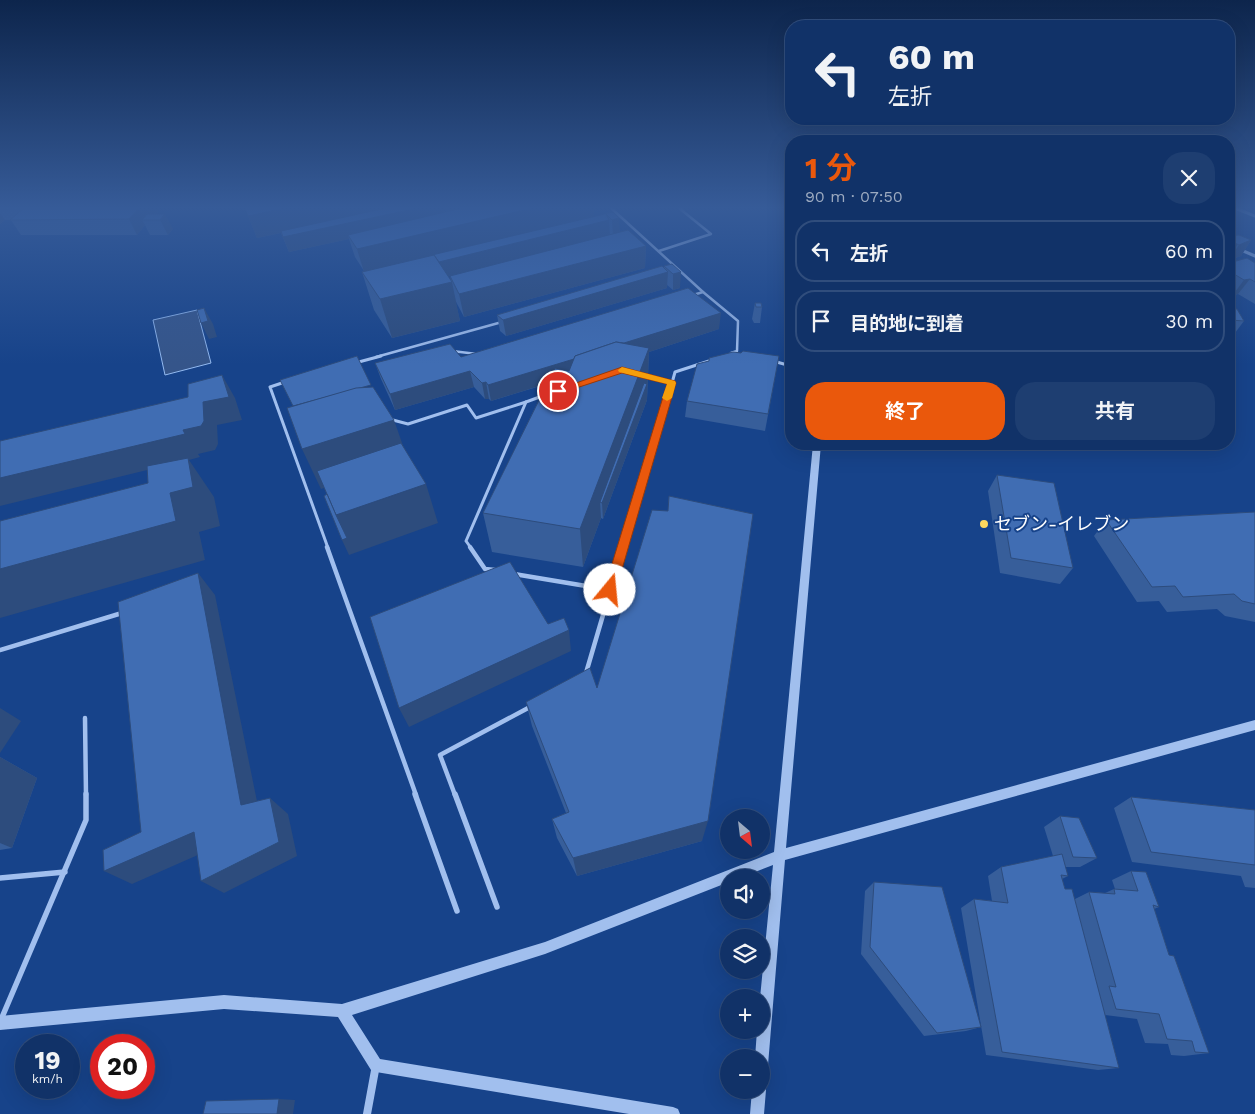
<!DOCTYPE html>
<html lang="ja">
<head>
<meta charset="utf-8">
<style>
	:root { --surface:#113268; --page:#1e3e71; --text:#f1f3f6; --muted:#9caac0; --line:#304d7c; --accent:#ea580c }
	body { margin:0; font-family:"Work Sans","Noto Sans JP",sans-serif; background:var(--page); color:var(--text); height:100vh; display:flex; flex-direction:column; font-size:19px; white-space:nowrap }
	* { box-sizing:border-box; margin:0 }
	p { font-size:16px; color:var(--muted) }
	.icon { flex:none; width:28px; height:28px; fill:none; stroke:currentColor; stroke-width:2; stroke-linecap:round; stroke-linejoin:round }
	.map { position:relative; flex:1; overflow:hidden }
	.drawer { position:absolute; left:785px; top:135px; width:450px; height:315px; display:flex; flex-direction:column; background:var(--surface); border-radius:20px; box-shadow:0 5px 20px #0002,0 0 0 1px var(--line) }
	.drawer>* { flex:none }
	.hud { position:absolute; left:785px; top:20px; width:450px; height:105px; border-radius:20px; box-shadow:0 5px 20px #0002,0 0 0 1px var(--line); background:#113268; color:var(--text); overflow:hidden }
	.needle { width:32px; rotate:152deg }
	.fabs { position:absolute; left:720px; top:809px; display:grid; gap:10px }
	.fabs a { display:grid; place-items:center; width:50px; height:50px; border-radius:50%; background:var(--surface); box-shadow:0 5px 20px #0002,0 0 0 1px var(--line); font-size:25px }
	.speed { position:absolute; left:15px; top:1034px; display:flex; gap:10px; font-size:25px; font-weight:700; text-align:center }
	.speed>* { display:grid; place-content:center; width:65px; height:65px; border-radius:50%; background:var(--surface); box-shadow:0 5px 20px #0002,0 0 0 1px var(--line); line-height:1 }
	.speed small { font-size:12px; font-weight:400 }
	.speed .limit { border:8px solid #d22; background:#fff; color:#111 }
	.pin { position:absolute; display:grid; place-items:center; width:42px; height:42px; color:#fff; margin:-21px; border:2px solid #fff; border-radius:50%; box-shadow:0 1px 5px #0007 }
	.me { position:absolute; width:55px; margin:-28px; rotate:17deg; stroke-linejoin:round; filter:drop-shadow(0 0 4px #0008) }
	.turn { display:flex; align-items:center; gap:18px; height:105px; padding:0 20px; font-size:22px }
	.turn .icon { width:65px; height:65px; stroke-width:2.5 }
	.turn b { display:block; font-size:35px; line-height:42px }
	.round { display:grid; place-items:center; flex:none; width:52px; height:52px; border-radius:20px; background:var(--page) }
	.head { display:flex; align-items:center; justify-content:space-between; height:85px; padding:0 20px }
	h1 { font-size:30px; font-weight:700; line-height:38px; color:var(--accent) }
	.cta { display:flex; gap:10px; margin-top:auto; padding:10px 20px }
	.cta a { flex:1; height:58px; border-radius:20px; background:var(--accent); color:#fff; font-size:20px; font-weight:700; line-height:58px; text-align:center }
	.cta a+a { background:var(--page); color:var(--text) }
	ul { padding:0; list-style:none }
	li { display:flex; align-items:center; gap:15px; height:62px; margin:0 10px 8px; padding:0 10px; border:2px solid var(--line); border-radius:20px }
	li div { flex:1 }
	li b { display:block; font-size:19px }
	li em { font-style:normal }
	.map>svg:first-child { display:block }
	.water { fill:#35558a; stroke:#93baf1 }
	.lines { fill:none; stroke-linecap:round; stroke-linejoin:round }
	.service-far3 { stroke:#a1bfee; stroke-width:2.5 }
	.service-far2 { stroke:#a1bfee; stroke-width:3 }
	.service-far1 { stroke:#a1bfee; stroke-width:4.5 }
	.service { stroke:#a1bfee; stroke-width:5.5 }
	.minor-far1 { stroke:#a1bfee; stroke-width:3 }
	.minor { stroke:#a1bfee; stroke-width:8 }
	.tertiary { fill:#a1bfee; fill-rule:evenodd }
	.wall { fill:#375e9a; fill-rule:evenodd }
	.shaded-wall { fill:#2d4c7d }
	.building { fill:#406db3; stroke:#2d4c7d }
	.route { fill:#ea580c; stroke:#983908 }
	.slow { fill:#f59e0b }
	.poi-dot { fill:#ffd95e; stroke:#17438a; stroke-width:2 }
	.labels { text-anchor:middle; stroke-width:4; stroke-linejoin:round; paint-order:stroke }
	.poi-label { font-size:18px; fill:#fff; stroke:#17438a; text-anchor:start }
</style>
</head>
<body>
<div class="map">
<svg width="1255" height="1114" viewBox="0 0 1255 1114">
	<rect width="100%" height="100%" fill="#17438a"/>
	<polygon class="water" points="197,310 211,363 165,375 153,320"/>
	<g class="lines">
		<g class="service-far3">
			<polyline points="611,208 703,292"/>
			<polyline points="659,251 711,234 679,208"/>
			<polyline points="693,295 703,292 738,321 737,351 731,353"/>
			<polyline points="452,351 477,354"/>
			<polyline points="376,357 502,322"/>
		</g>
		<g class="service-far2">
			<polyline points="773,361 791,366"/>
			<polyline points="355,363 381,356"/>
			<polyline points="285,382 270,387 328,548"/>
			<polyline points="672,383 675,372 712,360"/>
			<polyline points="389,419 408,424 467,405 476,418 526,402"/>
			<polyline points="471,548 466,541 526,402 545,395"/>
			<polyline points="623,548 672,383 644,376"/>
		</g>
		<g class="service-far1">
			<polyline points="327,547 416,795"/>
			<polyline points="470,547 485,569 495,570"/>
			<polyline points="514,574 610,590"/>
			<polyline points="0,650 122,613"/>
			<polyline points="586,673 623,547"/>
			<polyline points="85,718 86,795"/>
			<polyline points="455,795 440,755 530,707"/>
		</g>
		<g class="service">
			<polyline points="415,794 457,911"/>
			<polyline points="455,794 497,907"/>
			<polyline points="0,878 65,872"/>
			<polyline points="0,1022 86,820 86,794"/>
		</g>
		<g class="minor-far1">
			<polyline points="1235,208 1255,216"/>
			<polyline points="1229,245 1255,256"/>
		</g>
		<polyline class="minor" points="367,1114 376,1065"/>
		<g class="tertiary">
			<polygon points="813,444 821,444 786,848 1255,720 1255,730 785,860 768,1065 766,1070 761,1072 761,1058 755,1058 757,1030 761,1030 760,998 773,865 740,878 729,878 729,882 545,954 352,1015 380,1059 673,1107 678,1109 680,1114 629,1114 376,1072 371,1070 338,1017 224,1009 0,1030 0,1016 224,995 342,1004 545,942 774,852"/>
			<polygon points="761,1084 764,1085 766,1090 764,1114 750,1114 752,1090 761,1090"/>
		</g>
	</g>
	<g class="wall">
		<polygon points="0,208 161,208 156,214 173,229 168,235 150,235 145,225 137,235 21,235 11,220 5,220 0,224"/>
		<path d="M444,208L445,212H447L445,208H457V209L462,208H594V216L463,248L613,212L620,232L646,246L645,268L464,317L455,300L460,321L392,338L374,310L362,272L364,271L355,257L349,239L289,252L281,233L257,238L248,216ZM499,263L450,276L451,281L448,276Z"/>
		<polygon points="1229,236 1251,240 1241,256 1229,260"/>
		<polygon points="1229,263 1255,263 1255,304 1238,294 1232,296 1229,294"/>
		<polygon points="672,264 680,288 673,290 667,285 667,288 506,336 500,331 497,315 664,267 664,266"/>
		<polygon points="755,303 762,307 760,323 754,323 752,319"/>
		<polygon points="1229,308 1244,321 1232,337 1229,337"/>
		<polygon points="719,329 649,352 647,400 603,519 601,518 583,567 492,552 483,513 547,384 491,401 489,399 485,399 474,387 395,410 381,379 375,363 461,357"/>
		<polygon points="741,353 779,356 765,431 685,417 687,401"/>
		<polygon points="997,475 1073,568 1060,584 1000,573 988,491"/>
		<polygon points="669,496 702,841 577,876 557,838 552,819 566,813 532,726 526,702 597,688 668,510"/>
		<polygon points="1255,510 1255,622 1225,616 1217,609 1167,612 1159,601 1137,602 1094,536 1106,520 1255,512"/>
		<polygon points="0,757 37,778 12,848 0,850"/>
		<polygon points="1131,797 1255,810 1255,888 1245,887 1241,876 1132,862 1114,808"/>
		<polygon points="1060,816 1097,858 1080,867 1065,867 1068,876 1062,879 1065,889 1075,899 1089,892 1105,893 1114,889 1115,889 1112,880 1131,871 1159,907 1154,909 1169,955 1209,1053 1184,1056 1171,1055 1168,1044 1145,1043 1137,1019 1105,1015 1119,1068 1098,1070 986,1055 961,908 974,899 992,901 988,876 1001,867 1053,856 1044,827"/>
		<polygon points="874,882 981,1027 966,1031 924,1036 861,954 865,891"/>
	</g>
	<g class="shaded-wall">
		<polygon points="139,208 161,208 151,220 142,220 145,225 137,235 129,219"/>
		<polygon points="286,208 397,208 257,238 248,216"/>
		<polygon points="418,208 444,208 446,218 348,235 349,239 289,252 283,237"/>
		<polygon points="449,208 457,208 458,216 451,217"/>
		<polygon points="533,208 594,208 594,216 364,272 357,249"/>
		<polygon points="0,213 5,220 0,224"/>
		<polygon points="165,214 173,229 168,235 160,220"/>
		<polygon points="619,218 620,233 613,235 612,220"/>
		<polygon points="609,220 610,236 404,287 399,272"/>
		<polygon points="1251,240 1241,256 1229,260 1239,245"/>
		<polygon points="1237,245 1229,258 1229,248"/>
		<polygon points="646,246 645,268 464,317 459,294"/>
		<polygon points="668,272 667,288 506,336 503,320"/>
		<polygon points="681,272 680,288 673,290 673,274"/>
		<polygon points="1250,279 1238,294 1232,296 1244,280"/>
		<polygon points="452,282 460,321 392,338 380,299"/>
		<polygon points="204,308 213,324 217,337 209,339 201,323"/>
		<polygon points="721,313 719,329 649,352 647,400 603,519 602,503 600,502 601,518 583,567 580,529 647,352 491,401 488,385"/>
		<polygon points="470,371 474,387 395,410 390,394"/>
		<polygon points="222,375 235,398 242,420 217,425 218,444 215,450 198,454 200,457 189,460 214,497 220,526 199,532 205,560 0,618 0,569 170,493 188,460 0,506 0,478 183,430"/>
		<polygon points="486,382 489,399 485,399 482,383"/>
		<polygon points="394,420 408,460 321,489 302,449"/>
		<polygon points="426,484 438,523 349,555 342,540 336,515"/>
		<polygon points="198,573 215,595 261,821 241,805"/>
		<polygon points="569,630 571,651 409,727 399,708"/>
		<polygon points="0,708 21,721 0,753"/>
		<polygon points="0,757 37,778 12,848 0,843"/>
		<polygon points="270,798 288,814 297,856 224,893 201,881"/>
		<polygon points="708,821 702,841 577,876 573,858"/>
		<polygon points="194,832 216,847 132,884 104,871"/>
		<polygon points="279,1099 295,1100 293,1114 277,1114"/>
	</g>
	<g class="building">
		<polygon points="24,208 139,208 129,219 10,220"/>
		<polygon points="245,208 286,208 248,216"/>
		<polygon points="386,208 418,208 283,237 281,231"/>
		<polygon points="462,208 533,208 357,249 348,235"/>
		<polygon points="613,212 619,218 612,220 606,214 609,220 439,262 434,255 394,264"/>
		<polygon points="147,214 165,214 160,220 142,220"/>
		<polygon points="628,230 646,246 459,294 450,276"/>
		<polygon points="1239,235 1251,240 1239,245 1229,240 1229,236"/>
		<polygon points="1229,241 1237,245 1229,248"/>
		<polygon points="434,255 452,282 380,299 362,272"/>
		<polygon points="1247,258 1255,263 1255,282 1250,279 1244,280 1229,271 1229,263"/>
		<polygon points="672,264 681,272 673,274 664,266"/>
		<polygon points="662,266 668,272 503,320 497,315"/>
		<polygon points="688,288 721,313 624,343 616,342 575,356 574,359 488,385 486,382 482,383 470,371 390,394 375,363 450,344 461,357"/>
		<polygon points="755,303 761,303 762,307 756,307"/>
		<polygon points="204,308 208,321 201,323 197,310"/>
		<polygon points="1229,308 1237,309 1244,321 1231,320 1229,316"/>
		<polygon points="616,342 649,348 580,529 483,513 555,368 569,371 575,356"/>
		<polygon points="743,351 779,356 768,414 687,401 697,364 709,361 709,358 733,352 741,353"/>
		<polygon points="357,356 371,385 293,406 280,380"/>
		<polygon points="222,375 229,397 203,402 204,421 201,426 183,430 185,434 0,478 0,441 188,397 188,384"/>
		<polygon points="644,383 647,384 602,503 600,502"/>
		<polygon points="373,387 394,420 302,449 287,408 356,388"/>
		<polygon points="401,443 426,484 336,515 317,471"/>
		<polygon points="188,458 193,487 170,493 176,521 0,569 0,521 148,483 147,466"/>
		<polygon points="997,475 1054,483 1073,568 1011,558"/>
		<polygon points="327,494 336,515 347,538 342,540 324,496"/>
		<polygon points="669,496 753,514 708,821 573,858 552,819 569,812 526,702 590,668 597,688 652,510 668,511"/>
		<polygon points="1255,512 1255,604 1242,601 1234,594 1183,597 1175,586 1152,587 1106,520"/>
		<polygon points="510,562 548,624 564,618 569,630 399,708 370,617"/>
		<polygon points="198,573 241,805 270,798 279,842 201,881 194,832 104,871 103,850 141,832 118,602"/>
		<polygon points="1131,797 1255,810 1255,865 1151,852"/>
		<polygon points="1060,816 1079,818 1097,858 1073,857"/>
		<polygon points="1062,854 1068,876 1061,875 1065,889 1072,889 1119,1068 1002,1052 974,899 1008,903 1001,867"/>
		<polygon points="1131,871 1146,872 1159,907 1153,905 1169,955 1174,956 1209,1053 1195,1052 1192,1041 1167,1039 1159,1014 1116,1009 1109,986 1116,987 1089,892 1115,894 1114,889 1138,891"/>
		<polygon points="874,882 942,887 981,1027 937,1033 870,947"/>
		<polygon points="279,1099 277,1114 203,1114 206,1101"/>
	</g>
	<linearGradient id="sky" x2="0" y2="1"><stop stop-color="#0d254c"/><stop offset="0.57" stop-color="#365b98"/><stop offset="1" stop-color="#365b98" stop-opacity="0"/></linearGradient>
	<rect width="1255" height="364" fill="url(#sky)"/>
	<polygon class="route" points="622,367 675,381 676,383 616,590 615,594 606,594 604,590 667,384 622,373 561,393 555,393 553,391"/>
	<polygon class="slow" points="622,367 675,381 676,383 672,398 667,401 662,398 667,384 619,372 618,370"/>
	<circle class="poi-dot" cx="984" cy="524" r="5"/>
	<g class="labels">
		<g class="poi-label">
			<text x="994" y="530">セブン-イレブン</text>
		</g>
	</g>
</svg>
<div class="fabs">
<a><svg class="needle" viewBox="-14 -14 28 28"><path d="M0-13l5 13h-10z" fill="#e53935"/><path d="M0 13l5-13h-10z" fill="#9caac0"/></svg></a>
<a><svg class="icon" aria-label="sound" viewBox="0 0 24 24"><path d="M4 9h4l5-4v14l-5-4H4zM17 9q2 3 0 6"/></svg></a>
<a><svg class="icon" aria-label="layers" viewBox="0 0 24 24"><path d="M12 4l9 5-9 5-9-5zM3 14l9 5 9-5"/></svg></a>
<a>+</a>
<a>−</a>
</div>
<div class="speed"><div>19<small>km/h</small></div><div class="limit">20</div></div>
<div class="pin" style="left:558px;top:391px;background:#d93025"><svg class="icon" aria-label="arrive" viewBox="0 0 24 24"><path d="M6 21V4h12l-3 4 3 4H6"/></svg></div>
<svg class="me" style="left:610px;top:590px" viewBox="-20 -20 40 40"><circle r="19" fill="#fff"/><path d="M0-13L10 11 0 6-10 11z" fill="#ea580c"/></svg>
<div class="hud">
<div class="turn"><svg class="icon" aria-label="left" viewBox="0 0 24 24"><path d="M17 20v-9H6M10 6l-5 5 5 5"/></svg><div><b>60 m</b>左折</div></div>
</div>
<section class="drawer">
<div class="head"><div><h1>1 分</h1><p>90 m · 07:50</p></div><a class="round"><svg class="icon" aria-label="close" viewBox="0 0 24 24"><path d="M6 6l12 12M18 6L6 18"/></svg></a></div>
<ul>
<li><svg class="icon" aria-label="left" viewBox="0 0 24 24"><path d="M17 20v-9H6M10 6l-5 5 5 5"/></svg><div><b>左折</b></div><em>60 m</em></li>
<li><svg class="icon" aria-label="arrive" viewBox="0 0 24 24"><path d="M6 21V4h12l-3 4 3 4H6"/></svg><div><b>目的地に到着</b></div><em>30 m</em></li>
</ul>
<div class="cta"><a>終了</a><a>共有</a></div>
</section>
</div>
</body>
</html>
